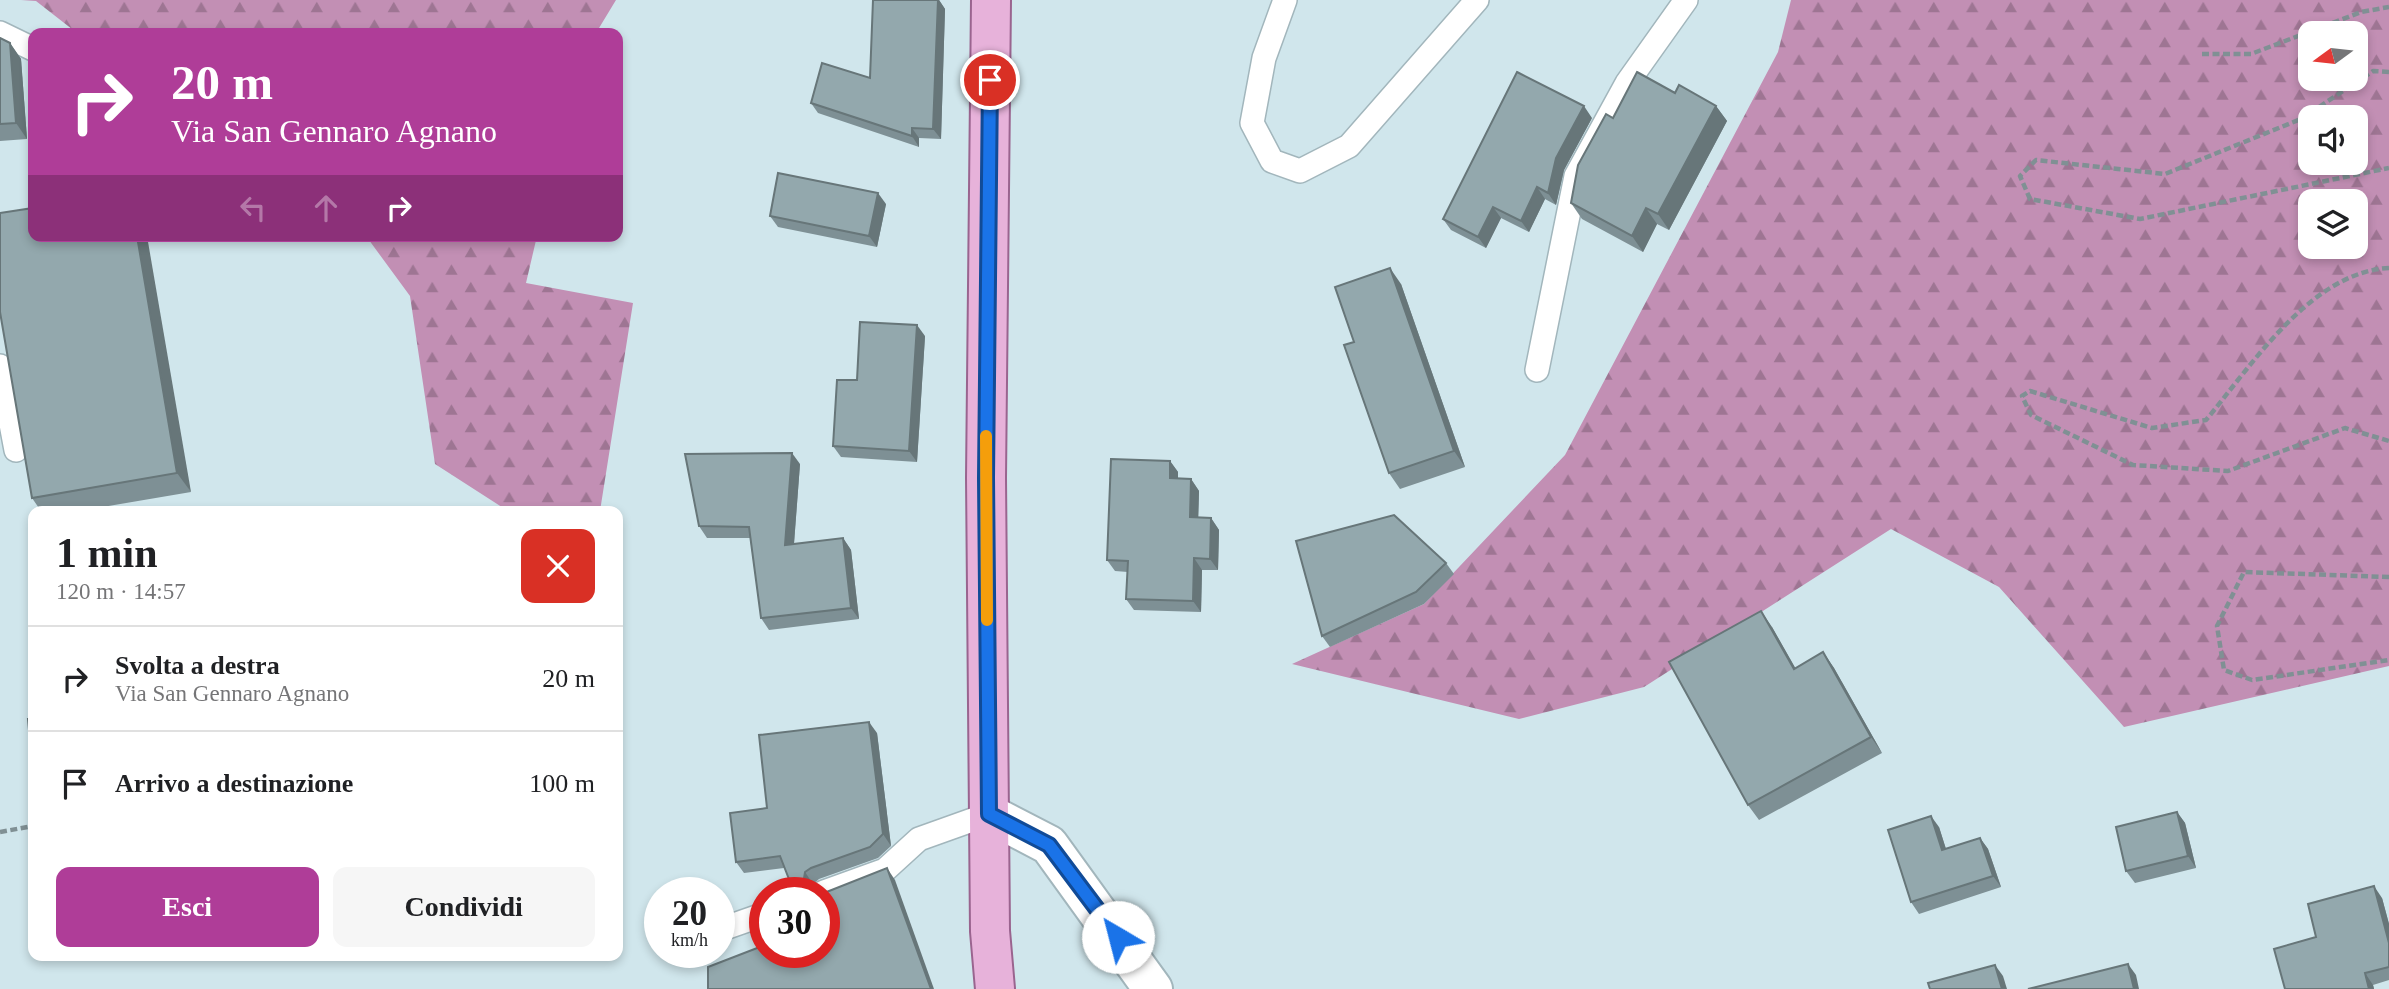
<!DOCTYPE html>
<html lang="it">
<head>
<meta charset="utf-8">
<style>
	:root { --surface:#fff; --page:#f6f6f6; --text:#202124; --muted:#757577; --line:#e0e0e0; --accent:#af3d98 }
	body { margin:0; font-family:Georgia,serif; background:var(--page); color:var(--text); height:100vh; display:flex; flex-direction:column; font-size:26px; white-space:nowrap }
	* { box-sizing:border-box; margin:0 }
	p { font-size:23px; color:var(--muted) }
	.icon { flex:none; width:38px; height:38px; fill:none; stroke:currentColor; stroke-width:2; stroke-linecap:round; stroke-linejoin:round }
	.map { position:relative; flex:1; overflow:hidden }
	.drawer { position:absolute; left:28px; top:506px; width:595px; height:455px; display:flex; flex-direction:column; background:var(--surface); border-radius:14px; box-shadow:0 4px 10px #0003 }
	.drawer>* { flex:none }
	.banner { position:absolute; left:28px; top:28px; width:595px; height:214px; border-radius:14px; box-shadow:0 4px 10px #0003; background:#af3d98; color:#fff; overflow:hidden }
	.needle { width:46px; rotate:255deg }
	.tools { position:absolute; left:2298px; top:21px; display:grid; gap:14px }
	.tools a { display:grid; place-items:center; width:70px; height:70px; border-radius:14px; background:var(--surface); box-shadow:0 4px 10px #0003; font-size:35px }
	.speed { position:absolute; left:644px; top:877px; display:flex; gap:14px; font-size:35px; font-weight:700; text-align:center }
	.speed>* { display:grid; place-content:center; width:91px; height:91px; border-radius:50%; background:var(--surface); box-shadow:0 4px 10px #0003; line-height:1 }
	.speed small { font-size:18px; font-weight:400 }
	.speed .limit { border:10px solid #d22; background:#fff; color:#111 }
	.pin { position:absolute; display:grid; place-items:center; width:60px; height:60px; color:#fff; margin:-30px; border:4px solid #fff; border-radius:50%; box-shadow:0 2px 7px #0007 }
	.me { position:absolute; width:77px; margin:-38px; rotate:323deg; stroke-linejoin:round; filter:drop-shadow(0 0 5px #0008) }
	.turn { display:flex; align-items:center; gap:24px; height:147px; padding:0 28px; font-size:32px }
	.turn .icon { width:91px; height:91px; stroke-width:2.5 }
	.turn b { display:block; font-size:49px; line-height:60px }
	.lanes { display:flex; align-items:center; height:66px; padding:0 28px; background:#0003; justify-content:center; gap:35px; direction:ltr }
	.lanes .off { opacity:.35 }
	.round { display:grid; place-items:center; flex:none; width:74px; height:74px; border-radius:14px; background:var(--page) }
	.overview { display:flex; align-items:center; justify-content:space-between; height:119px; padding:0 28px }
	h1 { font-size:42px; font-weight:700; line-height:52px }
	.cta { display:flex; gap:14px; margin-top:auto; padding:14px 28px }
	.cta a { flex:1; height:80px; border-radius:14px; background:var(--accent); color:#fff; font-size:28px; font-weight:700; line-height:80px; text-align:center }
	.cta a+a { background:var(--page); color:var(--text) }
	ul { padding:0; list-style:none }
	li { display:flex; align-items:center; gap:21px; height:105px; padding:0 28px; border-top:2px solid var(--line) }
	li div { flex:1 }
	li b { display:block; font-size:26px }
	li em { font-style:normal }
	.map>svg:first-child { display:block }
	.forest { fill:url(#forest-firs); fill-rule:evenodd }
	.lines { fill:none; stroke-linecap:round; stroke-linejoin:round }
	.lane-casing { stroke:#a2b6bc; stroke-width:26 }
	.street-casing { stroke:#a2b6bc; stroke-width:42 }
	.primary-casing { stroke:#9a648f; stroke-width:42 }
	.path { stroke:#809094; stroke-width:4.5; stroke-dasharray:7 3.5; stroke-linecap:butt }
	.lane { stroke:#fff; stroke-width:23 }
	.street { stroke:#fff; stroke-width:38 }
	.primary { stroke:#e7b2da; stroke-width:38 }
	.wall { fill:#7e9095 }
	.shaded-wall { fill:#677679 }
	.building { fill:#93a8ad; stroke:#677679; stroke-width:2 }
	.route-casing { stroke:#114b97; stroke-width:18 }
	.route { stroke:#1a73e8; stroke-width:12 }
	.slow { stroke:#f59e0b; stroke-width:12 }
</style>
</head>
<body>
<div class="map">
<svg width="2389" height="989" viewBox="0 0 2389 989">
	<defs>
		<pattern id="forest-firs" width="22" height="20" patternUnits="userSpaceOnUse" patternTransform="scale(1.75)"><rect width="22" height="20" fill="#c28fb4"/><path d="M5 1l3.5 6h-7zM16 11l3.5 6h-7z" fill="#9e7593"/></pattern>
	</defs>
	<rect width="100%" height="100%" fill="#d0e6ec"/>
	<g class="forest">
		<polygon points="21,0 616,0 596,33 77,33 36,1"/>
		<path d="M1791,0H2389V666L2124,727L1999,587L1891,529L1644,687L1519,719L1292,664L1424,604L1565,455L1778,52ZM2310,33H2356V79H2310ZM2310,117H2356V163H2310ZM2310,201H2356V247H2310Z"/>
		<polygon points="366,236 537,236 526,283 633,303 600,511 508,511 435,464 410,296"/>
	</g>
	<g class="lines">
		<defs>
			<g id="lane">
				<polyline points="1285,0 1264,58 1252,123 1272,161 1300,171 1349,146 1477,0"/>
				<polyline points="0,33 33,49"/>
				<polyline points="0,366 16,450"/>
				<polyline points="1537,370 1576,176 1627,83 1686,0"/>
				<polyline points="824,892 885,870 919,839 989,814"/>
				<polyline points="725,928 765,914"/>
			</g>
			<polyline id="street" points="989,814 1049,845 1153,989"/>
			<polyline id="primary" points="991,0 986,478 990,931 995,989"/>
		</defs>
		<use href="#lane" class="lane-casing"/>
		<use href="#street" class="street-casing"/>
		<use href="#primary" class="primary-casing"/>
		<g class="path">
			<polyline points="2202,54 2251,54 2361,12 2389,7"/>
			<polyline points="2389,72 2373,71 2301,119 2165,174 2036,160 2020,176 2030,199 2140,219 2389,168"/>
			<path d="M2389,268C2311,272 2252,365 2206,420L2152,428L2030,391L2022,396L2031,415L2133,465L2228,471L2345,428L2389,441"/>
			<polyline points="2389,577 2244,572 2217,626 2224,670 2252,680 2389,660"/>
			<polyline points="0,832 33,826"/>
		</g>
		<use href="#lane" class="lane"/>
		<use href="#street" class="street"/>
		<use href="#primary" class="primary"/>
	</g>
	<g class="wall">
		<polygon points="873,0 939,0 945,9 941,139 919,138 919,147 818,113 811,103 870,78"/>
		<polygon points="0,38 10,43 21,59 27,139 0,141"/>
		<polygon points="1716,106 1727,121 1669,230 1657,224 1643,252 1582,219 1571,203 1613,118"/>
		<polygon points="1592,118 1564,170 1556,205 1545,199 1529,232 1501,218 1486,248 1451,230 1443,219"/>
		<polygon points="886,204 877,247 778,227 770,216"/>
		<polygon points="33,208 191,492 79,511 41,511 32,498"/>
		<polygon points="1401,284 1465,467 1400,489 1389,473 1354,342"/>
		<polygon points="925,336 917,462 841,457 833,446"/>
		<polygon points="1170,461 1178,472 1178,479 1191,479 1199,491 1198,518 1211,518 1219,530 1218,570 1202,570 1201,612 1134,610 1126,599 1128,572 1115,571 1107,560"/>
		<polygon points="800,464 794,544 843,538 851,550 859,619 769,630 761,618 750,538 707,538 699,526"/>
		<polygon points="1446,563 1454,574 1424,604 1330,647 1322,636"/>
		<polygon points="1772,627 1795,668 1823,652 1834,668 1882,753 1759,820 1748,805"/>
		<polygon points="877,733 891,846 878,858 819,879 813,884 812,892 784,868 744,873 736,862 767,808"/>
		<polygon points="2177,812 2185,823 2196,868 2135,883 2126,871"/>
		<polygon points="1939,827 1946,849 1980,838 1988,849 2001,887 1919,914 1911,902"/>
		<polygon points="2382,898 2389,924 2389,980 2373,985 2374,989 2285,989 2316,937"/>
	</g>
	<g class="shaded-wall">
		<polygon points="938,0 939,0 945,9 941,139 933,129"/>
		<polygon points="10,43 21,59 27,139 16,123"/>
		<polygon points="1584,106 1592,118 1564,170 1556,205 1548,193 1556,158"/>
		<polygon points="1716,106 1727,121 1669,230 1658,214"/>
		<polygon points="912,128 919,138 919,147 912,136"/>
		<polygon points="1537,187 1545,199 1529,232 1521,221"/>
		<polygon points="878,193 886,204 877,247 869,236"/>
		<polygon points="1493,207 1501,218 1486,248 1478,237"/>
		<polygon points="1646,208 1657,224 1643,252 1632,236"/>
		<polygon points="137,236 147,236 191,492 177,473"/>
		<polygon points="1390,268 1401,284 1465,467 1454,451"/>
		<polygon points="917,325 925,336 917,462 909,451"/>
		<polygon points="792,453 800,464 793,556 785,545"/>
		<polygon points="1170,461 1178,472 1178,490 1170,478"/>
		<polygon points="1191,479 1199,491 1198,529 1190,517"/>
		<polygon points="1211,518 1219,530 1218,570 1210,559"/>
		<polygon points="843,538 851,550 859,619 851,608"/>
		<polygon points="1194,558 1202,570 1201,612 1193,601"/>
		<polygon points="1761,611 1772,627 1805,685 1794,669"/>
		<polygon points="1823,652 1834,668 1882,753 1871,737"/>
		<polygon points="869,722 877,733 891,846 883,834"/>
		<polygon points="2177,812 2185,823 2196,868 2188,856"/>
		<polygon points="1931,816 1939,827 1950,862 1942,850"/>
		<polygon points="1980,838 1988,849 2001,887 1993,876"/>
		<polygon points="887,868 895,880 934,989 931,989"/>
		<polygon points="805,872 813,884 811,892 808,892 803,885"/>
		<polygon points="2374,886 2382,898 2389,924 2389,943"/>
		<polygon points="2128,964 2136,975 2139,989 2134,989"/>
		<polygon points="1995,965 2003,976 2007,989 2002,989"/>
		<polygon points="2365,973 2373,985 2374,989 2369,989"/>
	</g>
	<g class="building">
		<polygon points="873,0 938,0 933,129 912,128 912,136 811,103 822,63 870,78"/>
		<polygon points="0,38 10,43 16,123 0,124"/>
		<polygon points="1517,72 1584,106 1556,158 1548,193 1537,187 1521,221 1493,207 1478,237 1443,219"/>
		<polygon points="1637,72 1675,93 1679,85 1716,106 1658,214 1646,208 1632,236 1571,203 1578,165 1606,114 1613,118"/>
		<polygon points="778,173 878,193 869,236 770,216"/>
		<polygon points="33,208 33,236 137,236 177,473 32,498 0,312 0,213"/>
		<polygon points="1390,268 1454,451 1389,473 1344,345 1354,342 1335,287"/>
		<polygon points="860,322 917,325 909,451 833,446 837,380 857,380"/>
		<polygon points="792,453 785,545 843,538 851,608 761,618 749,527 699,526 685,454"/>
		<polygon points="1111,459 1170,461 1170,478 1191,479 1190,517 1211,518 1210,559 1194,558 1193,601 1126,599 1128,561 1107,560"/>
		<polygon points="1394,515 1446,563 1416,592 1322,636 1296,541"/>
		<polygon points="1761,611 1794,669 1823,652 1871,737 1748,805 1669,662"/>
		<polygon points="28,719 33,719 33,775"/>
		<polygon points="869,722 883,834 870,847 811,868 805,872 803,885 808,892 811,892 794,892 780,856 736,862 730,813 767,808 759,735"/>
		<polygon points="2177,812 2188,856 2126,871 2116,827"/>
		<polygon points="1931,816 1942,850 1980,838 1993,876 1911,902 1888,830"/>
		<polygon points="887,868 931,989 708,989 708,967 765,945 765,952 824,952 824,893"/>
		<polygon points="2374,886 2389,943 2389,967 2365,973 2369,989 2285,989 2274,949 2316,937 2308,904"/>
		<polygon points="2128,964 2134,989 2028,989"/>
		<polygon points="1995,965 2002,989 1930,989 1928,983"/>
	</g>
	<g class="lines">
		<defs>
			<polyline id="route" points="990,80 986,478 989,814 1049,845 1118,937"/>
		</defs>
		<use href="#route" class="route-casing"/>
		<use href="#route" class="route"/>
		<polyline class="slow" points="986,436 987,620"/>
	</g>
</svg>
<div class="tools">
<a><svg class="needle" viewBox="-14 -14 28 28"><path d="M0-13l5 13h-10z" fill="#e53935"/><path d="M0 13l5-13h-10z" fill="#757577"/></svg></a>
<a><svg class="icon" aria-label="sound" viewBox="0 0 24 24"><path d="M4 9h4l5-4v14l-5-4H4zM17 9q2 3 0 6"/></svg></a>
<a><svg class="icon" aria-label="layers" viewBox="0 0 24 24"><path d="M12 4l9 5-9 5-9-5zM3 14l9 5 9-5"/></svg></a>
</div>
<div class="speed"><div>20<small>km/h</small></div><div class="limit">30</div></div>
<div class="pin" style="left:990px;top:80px;background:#d93025"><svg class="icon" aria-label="arrive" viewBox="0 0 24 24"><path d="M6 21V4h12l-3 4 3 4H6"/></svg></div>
<svg class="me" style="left:1118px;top:937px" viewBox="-20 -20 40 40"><circle r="19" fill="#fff"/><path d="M0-13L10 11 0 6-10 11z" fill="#1a73e8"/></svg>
<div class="banner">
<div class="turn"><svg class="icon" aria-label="right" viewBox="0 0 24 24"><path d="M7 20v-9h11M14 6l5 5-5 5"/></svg><div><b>20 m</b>Via San Gennaro Agnano</div></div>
<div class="lanes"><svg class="icon off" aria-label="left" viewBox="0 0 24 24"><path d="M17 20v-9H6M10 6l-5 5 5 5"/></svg><svg class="icon off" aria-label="ahead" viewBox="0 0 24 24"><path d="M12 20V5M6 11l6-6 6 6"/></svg><svg class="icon" aria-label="right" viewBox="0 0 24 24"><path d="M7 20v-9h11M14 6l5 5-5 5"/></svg></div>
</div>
<section class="drawer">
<div class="overview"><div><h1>1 min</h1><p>120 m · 14:57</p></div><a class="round" style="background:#d93025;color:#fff"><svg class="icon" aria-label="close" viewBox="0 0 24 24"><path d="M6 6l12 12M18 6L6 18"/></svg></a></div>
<ul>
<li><svg class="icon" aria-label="right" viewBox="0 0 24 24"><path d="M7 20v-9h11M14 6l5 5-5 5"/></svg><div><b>Svolta a destra</b><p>Via San Gennaro Agnano</p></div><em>20 m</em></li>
<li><svg class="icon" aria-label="arrive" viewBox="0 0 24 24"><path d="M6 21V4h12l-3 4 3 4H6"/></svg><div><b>Arrivo a destinazione</b></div><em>100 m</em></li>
</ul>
<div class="cta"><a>Esci</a><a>Condividi</a></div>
</section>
</div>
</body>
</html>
